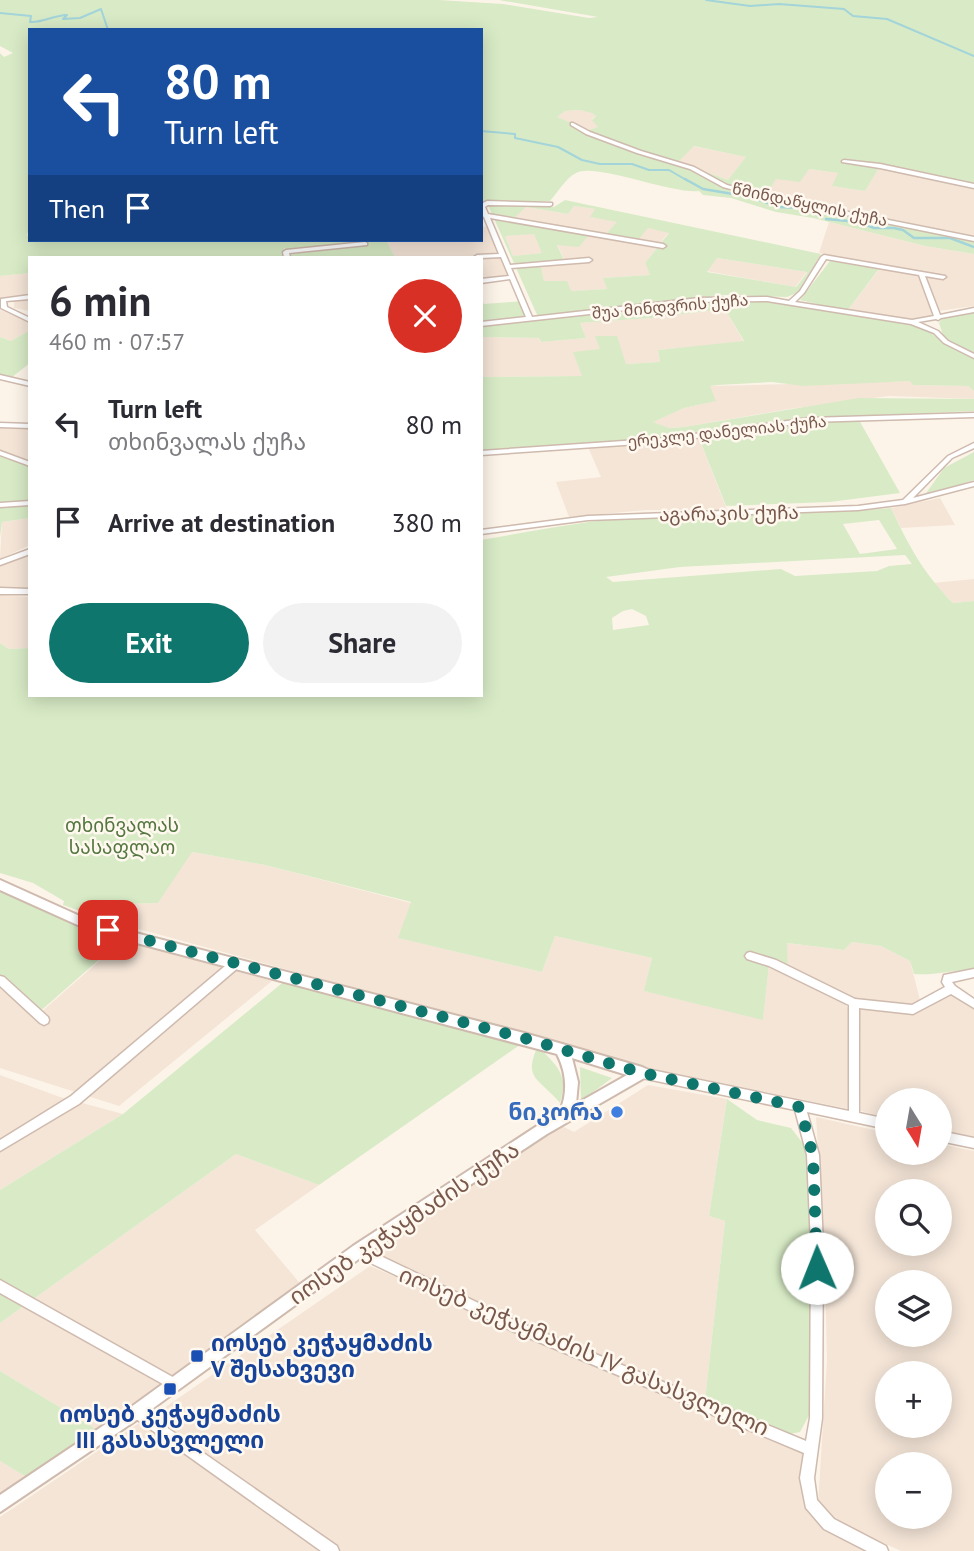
<!DOCTYPE html>
<html lang="en">
<head>
<meta charset="utf-8">
<style>
	:root { --surface:#fff; --page:#f2f2f3; --text:#2b2b33; --muted:#7c7c81; --accent:#0f766e }
	body { margin:0; font-family:"PT Sans","Noto Sans Georgian",sans-serif; background:var(--page); color:var(--text); height:100vh; display:flex; flex-direction:column; font-size:26px; white-space:nowrap }
	* { box-sizing:border-box; margin:0 }
	p { font-size:23px; color:var(--muted) }
	.icon { flex:none; width:38px; height:38px; fill:none; stroke:currentColor; stroke-width:2; stroke-linecap:round; stroke-linejoin:round }
	.map { position:relative; flex:1; overflow:hidden }
	.details { position:absolute; left:28px; top:256px; width:455px; height:441px; display:flex; flex-direction:column; background:var(--surface); border-radius:0px; box-shadow:0 4px 18px #0003 }
	.details>* { flex:none }
	.banner { position:absolute; left:28px; top:28px; width:455px; height:214px; border-radius:0px; box-shadow:0 4px 18px #0003; background:#1a4fa0; color:#fff; overflow:hidden }
	.needle { width:46px; rotate:169deg }
	.buttons { position:absolute; left:875px; top:1088px; display:grid; gap:14px }
	.buttons a { display:grid; place-items:center; width:77px; height:77px; border-radius:50%; background:var(--surface); box-shadow:0 4px 18px #0003; font-size:35px }
	.pin { position:absolute; display:grid; place-items:center; width:60px; height:60px; color:#fff; margin:-30px; border-radius:14px; box-shadow:0 4px 10px #0006 }
	.me { position:absolute; width:77px; margin:-38px; rotate:359deg; stroke-linejoin:round; filter:drop-shadow(0 0 5px #0008) }
	.turn { display:flex; align-items:center; gap:24px; height:147px; padding:0 21px; font-size:32px }
	.turn .icon { width:91px; height:91px; stroke-width:2.5 }
	.turn b { display:block; font-size:49px; line-height:60px }
	.then { display:flex; align-items:center; height:66px; padding:0 21px; background:#0003; gap:14px; font-size:26px }
	.round { display:grid; place-items:center; flex:none; width:74px; height:74px; border-radius:37px; background:var(--page) }
	.head { display:flex; align-items:center; justify-content:space-between; height:119px; padding:0 21px }
	h1 { font-size:42px; font-weight:800; line-height:52px }
	.cta { display:flex; gap:14px; margin-top:auto; padding:14px 21px }
	.cta a { flex:1; height:80px; border-radius:42px; background:var(--accent); color:#fff; font-size:28px; font-weight:800; line-height:80px; text-align:center }
	.cta a+a { background:var(--page); color:var(--text) }
	ul { padding:0; list-style:none }
	li { display:flex; align-items:center; gap:21px; height:98px; padding:0 21px }
	li div { flex:1 }
	li b { display:block; font-size:26px }
	li em { font-style:normal }
	.map>svg:first-child { display:block }
	.residential { fill:#f4e5d7; fill-rule:evenodd }
	.green { fill:#d8ebc6; fill-rule:evenodd }
	.lines { fill:none; stroke-linecap:round; stroke-linejoin:round }
	.stream-far1 { stroke:#a3d4d9; stroke-width:2 }
	.stream { stroke:#a3d4d9; stroke-width:2.5 }
	.minor-casing { stroke:#cfbaae; stroke-width:3 }
	.tertiary-casing { stroke:#cfbaae; stroke-width:4 }
	.minor { fill:#fff; fill-rule:evenodd }
	.tertiary { fill:#fff; fill-rule:evenodd }
	.route { stroke:#0f766e; stroke-width:12; stroke-dasharray:0 21.6 }
	.shop-dot { fill:#3f7fe0; stroke:#fff8ef; stroke-width:2.5 }
	.transit-dot { fill:#1a4fb4; stroke:#fff8ef; stroke-width:2.5 }
	.labels { text-anchor:middle; stroke-width:5; stroke-linejoin:round; paint-order:stroke }
	.far-street-label { font-size:16px; fill:#78584c; stroke:#fff8ef }
	.street-label { font-size:19px; fill:#78584c; stroke:#fff8ef }
	.park-label { font-size:19px; fill:#547741; stroke:#fff8ef }
	.near-shop-label { font-size:23px; font-weight:bold; fill:#366cbe; stroke:#fff8ef; text-anchor:end }
	.near-street-label { font-size:23px; fill:#78584c; stroke:#fff8ef }
	.near-transit-label { font-size:23px; font-weight:bold; fill:#164399; stroke:#fff8ef; text-anchor:start }
</style>
</head>
<body>
<div class="map">
<svg width="974" height="1551" viewBox="0 0 974 1551">
	<rect width="100%" height="100%" fill="#fdf4e9"/>
	<g class="residential">
		<polygon points="580,110 592,112 596,116 592,119 599,127 589,130 556,117 565,111"/>
		<polygon points="693,146 747,157 728,180 677,162"/>
		<polygon points="879,168 974,188 974,237 766,195 776,178 800,181 808,169 839,173 833,186 865,191"/>
		<polygon points="574,206 595,209 591,217 618,222 605,235 648,228 669,232 645,263 650,275 604,278 607,289 571,291 544,281 540,262 564,259 557,244 510,221 526,207 568,214"/>
		<polygon points="829,222 925,246 974,254 974,306 938,311 938,315 919,320 847,311 882,266 819,253"/>
		<polygon points="491,226 515,277 481,280 481,257 395,257 386,240 481,240 481,227"/>
		<polygon points="534,233 543,253 513,256 505,236"/>
		<polygon points="717,258 807,272 795,287 706,271"/>
		<polygon points="30,273 30,311 14,308 14,299 11,297 0,302 0,276"/>
		<polygon points="725,309 744,342 658,350 660,362 626,364 596,336 601,349 583,376 481,377 481,337 540,338 540,342 586,338 580,323 651,318"/>
		<polygon points="0,310 30,322 30,330 11,341 0,337"/>
		<polygon points="911,381 914,385 968,386 974,391 974,399 889,396 789,409 684,427 669,428 652,422 684,408 715,401 709,386"/>
		<polygon points="0,426 30,427 30,460 0,450"/>
		<polygon points="699,438 727,510 646,510 569,517 556,482 601,477 588,447"/>
		<polygon points="940,498 955,525 901,528 891,508"/>
		<polygon points="30,518 30,545 0,559 2,522"/>
		<polygon points="30,553 30,588 0,587 0,566"/>
		<polygon points="974,579 974,601 953,603 933,583"/>
		<polygon points="0,595 30,597 30,648 9,649 0,643"/>
		<polygon points="191,852 265,865 411,903 399,938 542,972 555,936 652,958 645,991 763,1019 769,965 845,1004 850,1011 849,1109 639,1066 106,920 124,904 158,903"/>
		<polygon points="123,940 272,981 119,1106 0,1068 0,977 40,1013"/>
		<polygon points="852,942 881,946 910,961 921,1004 914,1007 868,1003 848,996 788,967 786,943 844,950"/>
		<polygon points="949,995 956,996 974,1007 974,1137 940,1130 940,1101 887,1101 887,1118 861,1111 860,1011 865,1007 916,1014"/>
		<polygon points="0,1075 60,1097 123,1114 0,1190"/>
		<polygon points="648,1085 727,1099 709,1216 725,1221 705,1400 519,1322 514,1326 361,1258 556,1123 574,1132"/>
		<path d="M816,1117L887,1133V1153H940V1144L974,1151V1551H901L832,1520L818,1504L827,1360L824,1237ZM887,1192H940V1244H887ZM887,1283H940V1335H887ZM887,1374H940V1426H887ZM887,1465H940V1517H887Z"/>
		<polygon points="236,1154 319,1185 255,1230 309,1294 104,1434 0,1371 0,1323"/>
		<polygon points="370,1266 808,1451 810,1505 881,1551 341,1551 151,1417"/>
		<polygon points="142,1421 325,1551 0,1551 0,1517"/>
		<polygon points="0,1461 33,1481 0,1504"/>
	</g>
	<g class="green">
		<path d="M0,0H439L503,4L589,18L598,17L499,0H974V184L873,166L879,168L865,191L832,186L838,173L809,169L800,182L776,179L766,195H758L974,240V254L925,246L813,218L776,212L731,198L703,195L699,191C670,194 595,162 576,173C566,178 557,193 550,201L481,202V30H30V225L27,235L30,240H386L395,257H289L284,247V257H30V273L0,276V53L4,57L13,53L0,46ZM580,110L592,113L596,116L592,120L598,127L589,130L557,117L565,111ZM694,146L746,157L728,180L678,162Z"/>
		<path d="M565,200L821,254L799,292L787,297L725,295L538,317L488,205L554,207ZM574,206L595,209L590,217L617,222L605,235L636,242L648,228L669,233L645,263L650,275L603,278L607,289L571,291L567,281H544L540,262L564,260L557,245L579,247L590,234L511,221L526,207L568,214ZM534,234L542,253L513,256L505,236ZM717,258L807,272V273L796,287L707,272Z"/>
		<polygon points="830,261 879,269 847,311 800,300"/>
		<polygon points="481,298 484,304 524,301 530,318 481,322"/>
		<polygon points="745,300 786,303 906,323 927,330 943,342 974,359 974,391 968,386 913,385 910,381 804,386 772,382 718,385 710,386 716,401 684,408 653,422 669,428 684,427 859,398 974,399 974,411 831,417 669,438 481,451 481,377 582,376 573,352 600,349 595,336 617,336 626,364 660,362 658,350 744,341 725,309 651,318 580,323 586,338 541,342 539,338 481,337 481,326"/>
		<polygon points="974,311 974,354 944,338 939,323 942,318"/>
		<polygon points="30,330 30,363 12,377 0,374 0,337 11,341"/>
		<polygon points="859,420 900,493 830,502 726,506 699,438 792,425"/>
		<polygon points="974,452 974,480 924,496 944,468"/>
		<polygon points="0,455 30,465 30,518 2,522 0,538"/>
		<path d="M891,508C909,546 923,573 953,603L974,601V970C953,969 935,976 914,974L910,961L881,946L852,942L844,950L787,943L788,967L769,965L763,1020L644,991L652,958L555,936L542,972L398,938L411,902L265,865L192,852L158,903L124,904L106,920L63,905L64,901L33,883L0,873V643L9,649L30,648V695H481V540C534,531 587,520 640,517C724,513 808,516 891,508ZM879,520L897,549L860,554L843,524ZM905,555L912,564L889,566L877,571L795,576L781,569L613,582L606,577L680,567ZM632,609L646,616L649,625L613,630L612,618L623,611Z"/>
		<polygon points="0,885 126,936 37,1014 0,980"/>
		<polygon points="287,979 524,1042 319,1185 236,1154 0,1323 0,1190 123,1114"/>
		<path d="M538,1046C557,1067 569,1073 560,1103C540,1079 522,1079 538,1046Z"/>
		<polygon points="580,1067 612,1078 581,1101"/>
		<polygon points="727,1099 757,1120 791,1128 808,1150 813,1408 800,1432 790,1434 705,1400 725,1221 709,1216"/>
		<polygon points="0,1371 104,1434 33,1481 0,1461"/>
	</g>
	<g class="lines">
		<g class="stream-far1">
			<polyline points="706,0 750,6 779,4 844,9 853,16 887,19 974,56"/>
			<path d="M0,13L31,16L30,22C43,23 54,15 67,15L63,19L80,18L101,9L108,30"/>
			<polyline points="481,131 515,134 515,138 558,147 582,160 600,164 632,164 649,170 669,170 688,181"/>
		</g>
		<g class="stream">
			<polyline points="685,179 703,189 751,197 779,207 805,208 819,216"/>
			<polyline points="826,219 859,222 874,228 894,228 903,230 914,238 950,238 974,247"/>
		</g>
		<defs>
			<g id="minor">
				<polygon points="573,123 590,132 641,151 694,167 727,185 763,195 974,237 974,241 763,198 723,187 690,169 637,153 586,134 571,125 571,123"/>
				<polygon points="844,160 880,164 974,184 974,188 880,168 842,162 842,161"/>
				<path d="M487,201L552,203V205L550,206L488,205L485,207L488,214L663,244L666,246L663,248L490,218L510,265L589,258L592,260L589,262L511,268L532,317L699,298L767,297L789,301L800,291L821,257L824,255L945,276L946,277L943,279L925,276L940,315L974,308V312L941,318L938,320L936,319L918,322L938,331L948,341L974,354V358L944,343L934,333L911,324L767,301L699,302L481,326V322L526,317L510,279L481,283V279L509,276L501,257L481,258L474,257L477,255L499,254L484,217L481,215L483,214L481,204ZM826,259L919,275L934,316L912,320L795,302L804,293Z"/>
				<polygon points="365,242 367,243 367,245 289,253 290,257 284,257 283,252 286,250"/>
				<polygon points="30,295 30,299 6,301 7,307 30,318 30,322 1,308 1,299"/>
				<polygon points="0,375 30,382 30,386 0,379"/>
				<polygon points="974,413 974,417 809,422 667,442 481,455 481,451 667,438 809,418"/>
				<polygon points="0,423 30,424 30,428 0,427"/>
				<polygon points="974,443 974,448 952,458 913,498 974,482 974,486 905,504 858,510 588,520 481,534 481,530 588,516 858,506 903,500 948,456"/>
				<polygon points="0,451 30,462 30,466 0,455"/>
				<polygon points="30,501 30,505 0,507 0,503"/>
				<polygon points="30,549 30,554 0,565 0,560"/>
				<polygon points="0,588 30,589 30,594 0,594"/>
				<polygon points="750,952 776,960 855,999 912,1005 945,987 942,982 944,975 974,969 974,977 952,982 955,986 974,999 974,1008 951,994 913,1014 859,1008 859,1113 887,1119 887,1129 807,1112 819,1155 823,1245 822,1418 814,1478 817,1500 834,1519 886,1546 888,1551 867,1551 824,1529 806,1508 800,1478 804,1453 510,1330 354,1255 352,1251 354,1247 358,1245 362,1247 518,1322 806,1441 810,1418 811,1245 807,1155 795,1110 642,1078 638,1076 637,1073 638,1070 642,1068 849,1111 849,1005 769,966 747,959 745,956 747,953"/>
				<polygon points="235,960 239,961 240,964 239,967 79,1104 0,1151 0,1140 71,1096 231,961"/>
				<polygon points="0,976 4,977 48,1017 49,1020 48,1023 44,1025 40,1023 0,986"/>
				<polygon points="940,1131 974,1138 974,1148 940,1141"/>
				<polygon points="0,1280 178,1380 180,1384 178,1388 174,1390 170,1388 0,1293"/>
				<polygon points="136,1406 337,1546 339,1551 321,1551 132,1416 130,1412 132,1408"/>
			</g>
			<path id="tertiary" d="M0,880L93,922L524,1033L642,1067L646,1069L648,1073L646,1077L547,1134L363,1256L141,1417L0,1512V1495L131,1407L353,1246L537,1126L559,1114C568,1093 567,1074 557,1054L91,931L0,890ZM572,1058L627,1075L576,1104L578,1082Z"/>
		</defs>
		<use href="#minor" class="minor-casing"/>
		<use href="#tertiary" class="tertiary-casing"/>
		<use href="#minor" class="minor"/>
		<use href="#tertiary" class="tertiary"/>
	</g>
	<g class="lines">
		<polyline class="route" points="108,930 524,1038 642,1073 800,1107 813,1156 817,1268"/>
	</g>
	<circle class="shop-dot" cx="617" cy="1112" r="7"/>
	<g class="transit-dot">
		<rect x="190" y="1349" width="14" height="14" rx="3.5"/>
		<rect x="163" y="1382" width="14" height="14" rx="3.5"/>
	</g>
	<g class="labels">
		<g class="far-street-label">
			<text transform="translate(810 204) rotate(12)" y="6">წმინდაწყლის ქუჩა</text>
			<text transform="translate(670 306) rotate(-5)" y="6">შუა მინდვრის ქუჩა</text>
			<text transform="translate(727 431) rotate(-6)" y="6">ერეკლე დანელიას ქუჩა</text>
		</g>
		<g class="street-label">
			<text transform="translate(729 513) rotate(-1)" y="7">აგარაკის ქუჩა</text>
		</g>
		<g class="park-label">
			<text x="122" y="832">თხინვალას<tspan x="122" dy="22">სასაფლაო</tspan></text>
		</g>
		<g class="near-shop-label">
			<text x="603" y="1120">ნიკორა</text>
		</g>
		<g class="near-street-label">
			<text transform="translate(404 1223) rotate(-34)" y="8">იოსებ კეჭაყმაძის ქუჩა</text>
			<text transform="translate(584 1351) rotate(23)" y="8">იოსებ კეჭაყმაძის IV გასასვლელი</text>
		</g>
		<g class="near-transit-label">
			<text x="211" y="1351">იოსებ კეჭაყმაძის<tspan x="211" dy="26">V შესახვევი</tspan></text>
			<text x="170" y="1422" text-anchor="middle">იოსებ კეჭაყმაძის<tspan x="170" dy="26">III გასასვლელი</tspan></text>
		</g>
	</g>
</svg>
<div class="buttons">
<a><svg class="needle" viewBox="-14 -14 28 28"><path d="M0-13l5 13h-10z" fill="#e53935"/><path d="M0 13l5-13h-10z" fill="#7c7c81"/></svg></a>
<a><svg class="icon" aria-label="search" viewBox="0 0 24 24"><circle cx="10" cy="10" r="6"/><path d="M15 15l6 6"/></svg></a>
<a><svg class="icon" aria-label="layers" viewBox="0 0 24 24"><path d="M12 4l9 5-9 5-9-5zM3 14l9 5 9-5"/></svg></a>
<a>+</a>
<a>−</a>
</div>
<div class="pin" style="left:108px;top:930px;background:#d93025"><svg class="icon" aria-label="arrive" viewBox="0 0 24 24"><path d="M6 21V4h12l-3 4 3 4H6"/></svg></div>
<svg class="me" style="left:817px;top:1268px" viewBox="-20 -20 40 40"><circle r="19" fill="#fff"/><path d="M0-13L10 11 0 6-10 11z" fill="#0f766e"/></svg>
<div class="banner">
<div class="turn"><svg class="icon" aria-label="left" viewBox="0 0 24 24"><path d="M17 20v-9H6M10 6l-5 5 5 5"/></svg><div><b>80 m</b>Turn left</div></div>
<div class="then">Then<svg class="icon" aria-label="arrive" viewBox="0 0 24 24"><path d="M6 21V4h12l-3 4 3 4H6"/></svg></div>
</div>
<section class="details">
<div class="head"><div><h1>6 min</h1><p>460 m · 07:57</p></div><a class="round" style="background:#d93025;color:#fff"><svg class="icon" aria-label="close" viewBox="0 0 24 24"><path d="M6 6l12 12M18 6L6 18"/></svg></a></div>
<ul>
<li><svg class="icon" aria-label="left" viewBox="0 0 24 24"><path d="M17 20v-9H6M10 6l-5 5 5 5"/></svg><div><b>Turn left</b><p>თხინვალას ქუჩა</p></div><em>80 m</em></li>
<li><svg class="icon" aria-label="arrive" viewBox="0 0 24 24"><path d="M6 21V4h12l-3 4 3 4H6"/></svg><div><b>Arrive at destination</b></div><em>380 m</em></li>
</ul>
<div class="cta"><a>Exit</a><a>Share</a></div>
</section>
</div>
</body>
</html>
